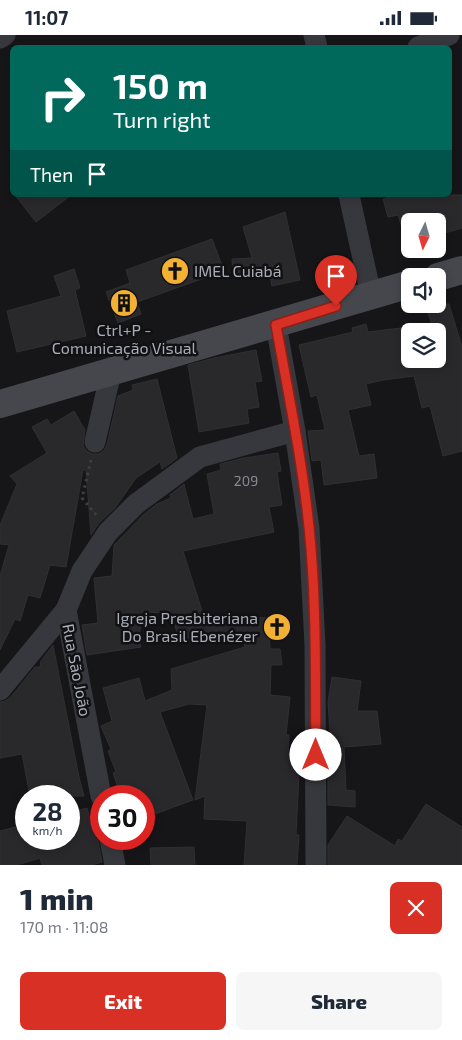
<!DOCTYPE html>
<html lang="en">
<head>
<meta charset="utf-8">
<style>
	:root { --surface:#fff; --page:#f6f6f7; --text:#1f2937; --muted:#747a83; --accent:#d93025 }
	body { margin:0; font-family:"Exo 2",sans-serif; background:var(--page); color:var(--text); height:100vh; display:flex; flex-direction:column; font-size:19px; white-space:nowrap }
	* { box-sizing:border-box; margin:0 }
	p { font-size:16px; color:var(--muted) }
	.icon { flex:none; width:28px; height:28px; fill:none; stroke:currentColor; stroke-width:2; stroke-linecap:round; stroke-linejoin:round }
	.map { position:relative; height:830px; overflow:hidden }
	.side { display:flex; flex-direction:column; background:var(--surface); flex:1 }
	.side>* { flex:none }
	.guide { position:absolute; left:10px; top:10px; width:442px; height:152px; border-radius:8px; box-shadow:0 2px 8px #0003; background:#00695c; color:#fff; overflow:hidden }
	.needle { width:32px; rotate:185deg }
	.tools { position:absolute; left:401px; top:178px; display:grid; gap:10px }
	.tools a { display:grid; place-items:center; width:45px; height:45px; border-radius:8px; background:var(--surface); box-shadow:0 2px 8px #0003; font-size:25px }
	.speed { position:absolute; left:15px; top:750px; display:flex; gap:10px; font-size:25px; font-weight:700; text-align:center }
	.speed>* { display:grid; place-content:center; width:65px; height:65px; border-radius:50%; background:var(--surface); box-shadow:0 2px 8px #0003; line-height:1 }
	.speed small { font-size:12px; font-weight:400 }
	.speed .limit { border:8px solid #d22; background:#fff; color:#111 }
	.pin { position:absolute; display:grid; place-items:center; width:42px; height:42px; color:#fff; margin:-51px -21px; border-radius:50% 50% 50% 0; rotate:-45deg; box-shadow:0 0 5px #0007 }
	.pin .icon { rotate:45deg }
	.me { position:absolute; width:55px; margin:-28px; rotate:0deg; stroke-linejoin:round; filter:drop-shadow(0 0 4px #0008) }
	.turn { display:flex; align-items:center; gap:18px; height:105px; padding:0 20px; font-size:22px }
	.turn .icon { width:65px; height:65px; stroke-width:2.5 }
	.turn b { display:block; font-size:35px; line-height:42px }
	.then { display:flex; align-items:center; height:48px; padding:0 20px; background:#0003; gap:10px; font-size:19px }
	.round { display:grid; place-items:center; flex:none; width:52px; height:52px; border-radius:8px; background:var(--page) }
	.head { display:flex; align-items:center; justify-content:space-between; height:85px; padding:0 20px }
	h1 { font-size:30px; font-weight:800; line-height:38px }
	.button { display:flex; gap:10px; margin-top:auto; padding:10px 20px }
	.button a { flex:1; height:58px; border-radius:8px; background:var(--accent); color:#fff; font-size:20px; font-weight:800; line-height:58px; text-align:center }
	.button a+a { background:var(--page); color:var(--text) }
	.status { display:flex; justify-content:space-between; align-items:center; height:35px; padding:0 25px; background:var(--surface); direction:ltr }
	.status svg { height:14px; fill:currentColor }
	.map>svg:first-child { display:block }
	.building { fill:#29292c; stroke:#303034 }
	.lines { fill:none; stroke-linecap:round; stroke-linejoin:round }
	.path { stroke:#3d3f44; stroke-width:3; stroke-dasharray:2.5 4; stroke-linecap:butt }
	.minor { stroke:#37383d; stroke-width:21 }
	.secondary { stroke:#45474d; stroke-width:28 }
	.route-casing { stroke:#8d1f18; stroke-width:12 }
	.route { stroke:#d93025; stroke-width:9 }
	.labels { text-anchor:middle; stroke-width:5; stroke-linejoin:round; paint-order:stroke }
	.number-label { font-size:14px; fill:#888b94 }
	.poi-label { font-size:16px; fill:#a8adb8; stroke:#111113; text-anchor:start }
	.street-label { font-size:16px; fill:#a8adb8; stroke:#111113 }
</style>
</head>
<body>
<div class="status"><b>11:07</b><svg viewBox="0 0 49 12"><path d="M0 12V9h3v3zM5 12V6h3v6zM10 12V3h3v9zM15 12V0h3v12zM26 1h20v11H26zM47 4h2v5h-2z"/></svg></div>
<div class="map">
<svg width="462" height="830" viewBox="0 0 462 830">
	<rect width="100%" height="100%" fill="#161618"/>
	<g class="building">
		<polygon points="15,160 71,160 36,187"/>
		<polygon points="396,160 462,160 462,193 438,200 438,186 410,186 410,208 407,209 398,180 388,182 383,164"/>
		<polygon points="285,177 300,245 272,251 269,236 233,239 232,224 252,223 243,192"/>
		<polygon points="212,204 224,236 137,267 141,279 118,288 106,257 130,248 126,235"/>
		<polygon points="74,234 80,253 75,255 86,301 17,317 7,276 61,261 54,241"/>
		<polygon points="425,269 449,269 462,312 462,416 443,421 430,371 422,373 414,341 383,345 366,349 371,370 348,375 359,421 374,419 377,443 324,450 321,425 312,426 308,396 325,395 317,360 311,362 299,310 353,297 352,293 366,289 368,297 401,293 403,316 410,314 410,324 438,324 438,296 434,296"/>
		<polygon points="256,315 262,346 255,347 259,372 247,374 249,388 199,397 188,330 214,323"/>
		<polygon points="157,344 177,423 162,434 160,427 136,443 115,473 99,488 91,500 86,435 83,435 66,532 50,530 40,563 28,560 20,586 15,584 0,615 0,541 9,510 0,509 0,490 17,449 10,441 47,418 32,392 47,384 51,390 74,376 85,395 83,411 87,416 92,419 99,419 104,415 107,410 118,361 133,355 132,350"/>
		<polygon points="278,418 281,436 277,437 282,470 269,472 274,497 183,516 204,582 282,583 283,592 269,594 270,614 280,614 282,630 271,630 270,660 290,662 286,700 289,700 288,718 300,719 296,800 299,800 297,830 244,830 247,786 204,784 205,761 195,765 207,670 189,669 160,677 193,765 144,783 144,761 121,761 113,738 116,737 108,716 111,714 101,691 112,686 103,653 139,643 145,666 172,655 171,634 245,612 242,598 180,607 171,578 142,577 139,603 141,612 87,620 82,590 98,588 94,543 112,541 114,510 144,479 157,469 171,463 170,460 184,449 193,484 214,479 207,439 221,435 220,429 244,423"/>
		<polygon points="53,610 79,742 84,761 30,761 22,719 0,723 0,667 5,666 10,663 35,632 40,632 41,626"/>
		<polygon points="332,642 361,646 357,676 377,676 381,709 344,712 346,755 355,756 355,772 328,770 328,698 330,698 328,667"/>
		<polygon points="426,769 462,792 462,830 328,830 328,810 347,781 395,811 398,804 402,806"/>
		<polygon points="87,773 93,794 97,793 99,798 98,806 102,827 92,830 42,830 40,823 17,830 0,830 0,796 26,789 26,804 69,804 69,778"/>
		<polygon points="194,812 195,830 151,830 150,813"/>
	</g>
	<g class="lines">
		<polyline class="path" points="91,425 82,463 98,482"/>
		<g class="minor">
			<polyline points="314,0 317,12"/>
			<polyline points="0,3 5,0"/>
			<polyline points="418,12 449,0"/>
			<polyline points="349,160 371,260"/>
			<polyline points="276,290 295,396 309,493 315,610 316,830"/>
			<polyline points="95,407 111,337"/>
			<polyline points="0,655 66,575"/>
			<polyline points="101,761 66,575 82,536 108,497 136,469 200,422 295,396"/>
			<polyline points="110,804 115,830"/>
		</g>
		<g class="secondary">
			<polyline points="438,242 462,235"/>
			<polyline points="0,369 410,249"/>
		</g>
	</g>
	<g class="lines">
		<defs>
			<path id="route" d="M316,720C315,644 317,568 309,492C302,424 288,357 276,290L336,271"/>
		</defs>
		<use href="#route" class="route-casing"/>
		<use href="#route" class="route"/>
	</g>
	<defs>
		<symbol id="church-disc" viewBox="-11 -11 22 22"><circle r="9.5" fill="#f2b134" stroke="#111113"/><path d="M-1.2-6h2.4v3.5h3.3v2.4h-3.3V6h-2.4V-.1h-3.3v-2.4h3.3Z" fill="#111"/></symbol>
		<symbol id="building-disc" viewBox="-11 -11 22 22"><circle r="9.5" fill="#f2b134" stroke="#111113"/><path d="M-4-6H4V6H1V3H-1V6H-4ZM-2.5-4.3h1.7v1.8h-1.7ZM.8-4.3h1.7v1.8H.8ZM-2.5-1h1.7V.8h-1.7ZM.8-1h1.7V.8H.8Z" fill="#111"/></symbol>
	</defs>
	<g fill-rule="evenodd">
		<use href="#church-disc" x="159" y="220" width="32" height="32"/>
		<use href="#building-disc" x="108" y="252" width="32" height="32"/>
		<use href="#church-disc" x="261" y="576" width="32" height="32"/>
	</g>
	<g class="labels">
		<g class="number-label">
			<text x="246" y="451">209</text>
		</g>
		<g class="poi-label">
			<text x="194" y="242">IMEL Cuiabá</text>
			<text x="124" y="301" text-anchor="middle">Ctrl+P -<tspan x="124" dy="18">Comunicação Visual</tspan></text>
			<text x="258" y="589" text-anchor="end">Igreja Presbiteriana<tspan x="258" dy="18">Do Brasil Ebenézer</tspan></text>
		</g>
		<g class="street-label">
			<text transform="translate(77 635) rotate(79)" y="6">Rua São João</text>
		</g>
	</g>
</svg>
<div class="tools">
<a><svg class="needle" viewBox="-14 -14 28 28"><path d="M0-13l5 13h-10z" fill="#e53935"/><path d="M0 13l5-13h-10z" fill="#747a83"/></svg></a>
<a><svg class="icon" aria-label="sound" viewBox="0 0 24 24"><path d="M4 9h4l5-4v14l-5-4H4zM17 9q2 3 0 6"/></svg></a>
<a><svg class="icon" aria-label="layers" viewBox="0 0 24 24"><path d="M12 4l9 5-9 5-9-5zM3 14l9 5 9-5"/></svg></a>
</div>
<div class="speed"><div>28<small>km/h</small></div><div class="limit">30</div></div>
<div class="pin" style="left:336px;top:271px;background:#d93025"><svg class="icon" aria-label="arrive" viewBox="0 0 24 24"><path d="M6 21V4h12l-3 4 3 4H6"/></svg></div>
<svg class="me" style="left:316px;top:720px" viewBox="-20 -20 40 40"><circle r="19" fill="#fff"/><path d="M0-13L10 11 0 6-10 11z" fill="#d93025"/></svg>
<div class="guide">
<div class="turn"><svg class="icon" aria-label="right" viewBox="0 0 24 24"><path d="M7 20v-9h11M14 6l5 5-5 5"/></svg><div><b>150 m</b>Turn right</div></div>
<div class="then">Then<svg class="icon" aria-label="arrive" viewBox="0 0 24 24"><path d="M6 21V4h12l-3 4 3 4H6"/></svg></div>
</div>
</div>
<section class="side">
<div class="head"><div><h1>1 min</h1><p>170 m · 11:08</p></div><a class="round" style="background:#d93025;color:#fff"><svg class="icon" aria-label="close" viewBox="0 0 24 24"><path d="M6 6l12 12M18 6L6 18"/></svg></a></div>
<div class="button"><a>Exit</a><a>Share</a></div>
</section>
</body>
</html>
